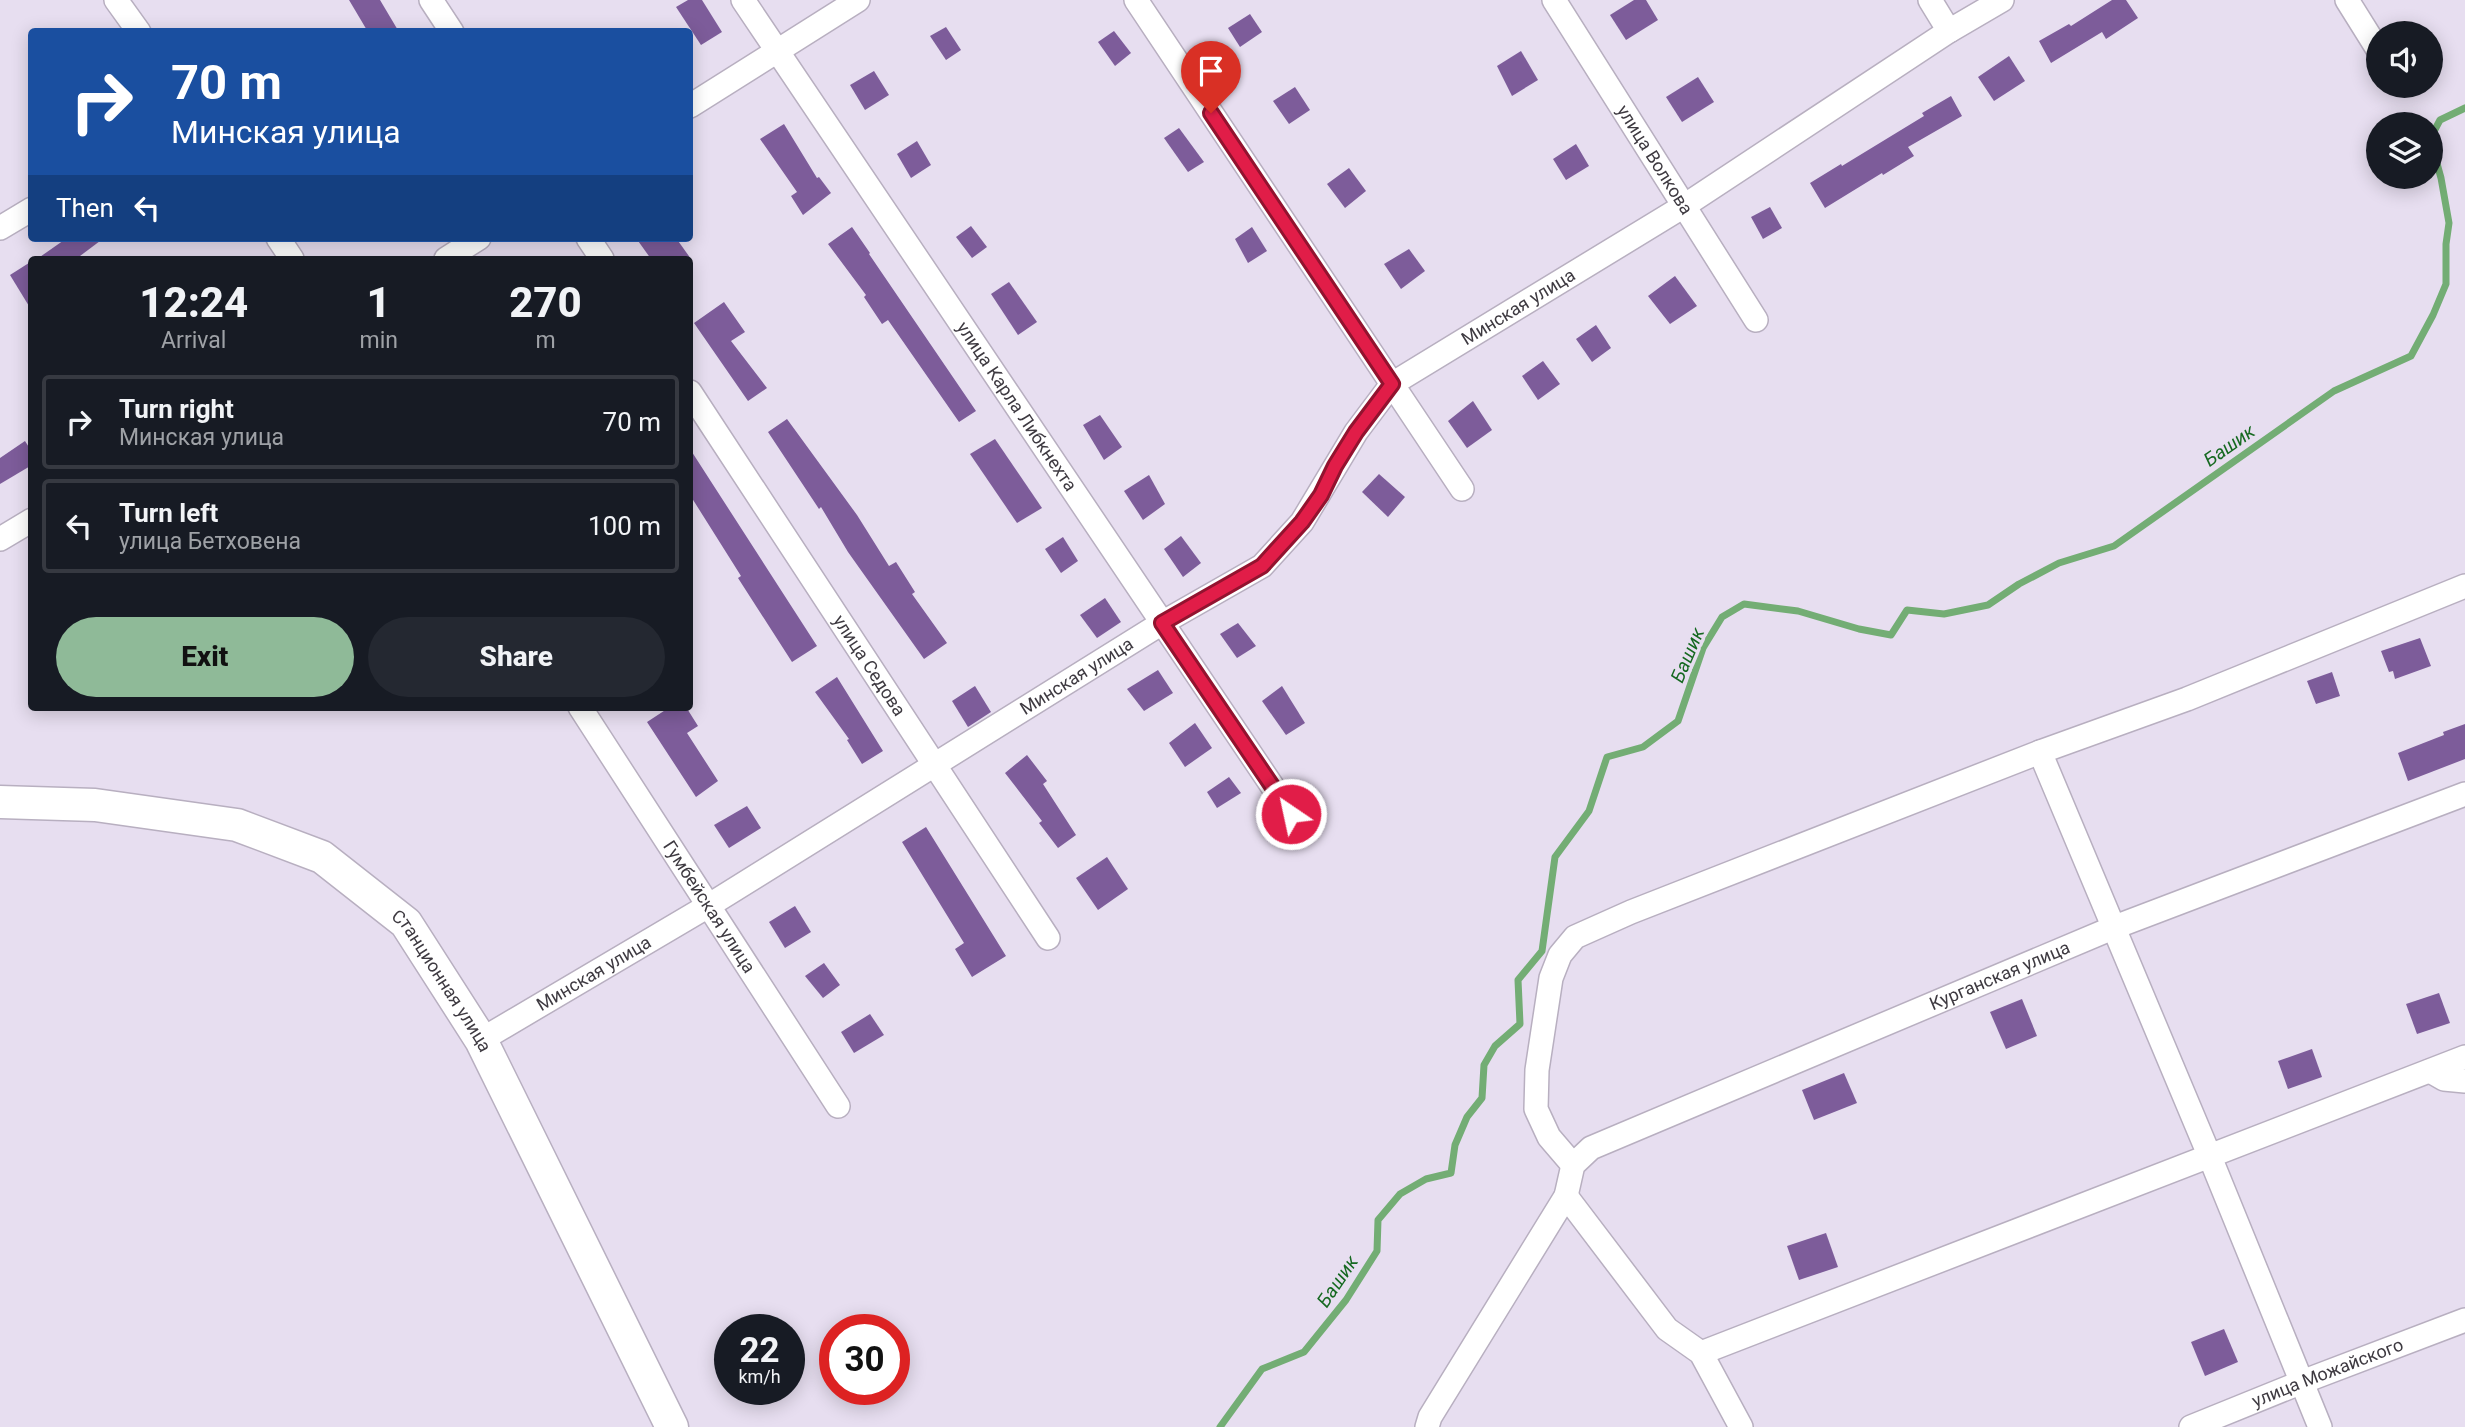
<!DOCTYPE html>
<html lang="en">
<head>
<meta charset="utf-8">
<style>
	:root { --surface:#171b24; --page:#242831; --text:#f1f3f6; --muted:#9ea1a6; --line:#363941; --accent:#8fba98 }
	body { margin:0; font-family:Roboto,sans-serif; background:var(--page); color:var(--text); height:100vh; display:flex; flex-direction:column; font-size:26px; white-space:nowrap }
	* { box-sizing:border-box; margin:0 }
	p { font-size:23px; color:var(--muted) }
	.icon { flex:none; width:38px; height:38px; fill:none; stroke:currentColor; stroke-width:2; stroke-linecap:round; stroke-linejoin:round }
	.map { position:relative; flex:1; overflow:hidden }
	.drawer { position:absolute; left:28px; top:256px; width:665px; height:455px; display:flex; flex-direction:column; background:var(--surface); border-radius:7px; box-shadow:0 4px 18px #0003 }
	.drawer>* { flex:none }
	.guide { position:absolute; left:28px; top:28px; width:665px; height:214px; border-radius:7px; box-shadow:0 4px 18px #0003; background:#1a4fa0; color:#fff; overflow:hidden }
	.controls { position:absolute; left:2366px; top:21px; display:grid; gap:14px }
	.controls a { display:grid; place-items:center; width:77px; height:77px; border-radius:50%; background:var(--surface); box-shadow:0 4px 18px #0003; font-size:35px }
	.speed { position:absolute; left:714px; top:1314px; display:flex; gap:14px; font-size:35px; font-weight:700; text-align:center }
	.speed>* { display:grid; place-content:center; width:91px; height:91px; border-radius:50%; background:var(--surface); box-shadow:0 4px 18px #0003; line-height:1 }
	.speed small { font-size:18px; font-weight:400 }
	.speed .limit { border:10px solid #d22; background:#fff; color:#111 }
	.pin { position:absolute; display:grid; place-items:center; width:60px; height:60px; color:#fff; margin:-72px -30px; border-radius:50% 50% 50% 0; rotate:-45deg; box-shadow:0 0 7px #0007 }
	.pin .icon { rotate:45deg }
	.me { position:absolute; width:77px; margin:-38px; rotate:326deg; stroke-linejoin:round; filter:drop-shadow(0 0 5px #0008) }
	.turn { display:flex; align-items:center; gap:24px; height:147px; padding:0 28px; font-size:32px }
	.turn .icon { width:91px; height:91px; stroke-width:2.5 }
	.turn b { display:block; font-size:49px; line-height:60px }
	.then { display:flex; align-items:center; height:66px; padding:0 28px; background:#0003; gap:14px; font-size:26px }
	.eta { display:flex; justify-content:space-evenly; align-items:center; height:119px; text-align:center }
	.eta b { font-size:42px; font-weight:800; line-height:49px }
	.primary-button { display:flex; gap:14px; margin-top:auto; padding:14px 28px }
	.primary-button a { flex:1; height:80px; border-radius:42px; background:var(--accent); color:#111; font-size:28px; font-weight:800; line-height:80px; text-align:center }
	.primary-button a+a { background:var(--page); color:var(--text) }
	ul { padding:0; list-style:none }
	li { display:flex; align-items:center; gap:21px; height:94px; margin:0 14px 10px; padding:0 14px; border:4px solid var(--line); border-radius:7px }
	li div { flex:1 }
	li b { display:block; font-size:26px }
	li em { font-style:normal }
	.map>svg:first-child { display:block }
	.lines { fill:none; stroke-linecap:round; stroke-linejoin:round }
	.stream { stroke:#73ad74; stroke-width:7 }
	.building { fill:#7d5c9a }
	.street-casing { stroke:#b8afc0; stroke-width:26 }
	.secondary-casing { stroke:#b8afc0; stroke-width:35 }
	.street { stroke:#fff; stroke-width:23 }
	.secondary { stroke:#fff; stroke-width:32 }
	.route-casing { stroke:#92132f; stroke-width:18 }
	.route { stroke:#e11d48; stroke-width:12 }
	.labels { text-anchor:middle; stroke-width:7; stroke-linejoin:round; paint-order:stroke }
	.street-label { font-size:18px; fill:#3e3a41; stroke:#e7def0 }
	.water-label { font-size:19px; font-style:italic; fill:#166921; stroke:#e7def0 }
</style>
</head>
<body>
<div class="map">
<svg width="2465" height="1427" viewBox="0 0 2465 1427">
	<rect width="100%" height="100%" fill="#e7def0"/>
	<g class="lines">
		<g class="stream">
			<polyline points="2431,137 2440,120 2465,108"/>
			<polyline points="1220,1427 1262,1369 1304,1352 1346,1300 1377,1251 1378,1220 1400,1194 1426,1179 1451,1173 1455,1145 1467,1117 1482,1098 1484,1065 1495,1046 1520,1024 1518,980 1542,951 1555,857 1589,811 1607,757 1643,747 1678,721 1703,648 1722,617 1744,604 1798,611 1859,629 1891,635 1907,610 1944,614 1988,605 2019,584 2059,563 2114,546 2334,391 2411,356 2433,315 2446,284 2446,244 2449,223 2441,178 2431,142"/>
		</g>
	</g>
	<g class="building">
		<polygon points="349,0 380,0 399,32 368,32"/>
		<polygon points="688,0 702,0 722,32 701,45 676,7"/>
		<polygon points="1634,0 1646,0 1658,20 1626,40 1610,15"/>
		<polygon points="2112,0 2126,0 2138,18 2106,39 2102,32 2051,63 2039,41 2069,24 2071,26"/>
		<polygon points="1250,14 1262,32 1240,47 1228,28"/>
		<polygon points="946,27 961,50 946,60 930,36"/>
		<polygon points="1114,31 1131,53 1115,66 1098,42"/>
		<polygon points="1521,51 1538,80 1512,96 1497,66"/>
		<polygon points="2009,56 2025,81 1994,101 1978,77"/>
		<polygon points="874,71 889,95 865,110 850,85"/>
		<polygon points="1698,77 1714,102 1682,122 1666,97"/>
		<polygon points="1295,87 1310,110 1289,124 1273,101"/>
		<polygon points="1951,96 1962,116 1908,147 1914,156 1883,175 1882,173 1825,208 1810,183 1841,164 1842,166 1924,116 1922,113"/>
		<polygon points="784,124 817,178 819,177 831,193 803,215 791,196 797,192 760,139"/>
		<polygon points="1179,128 1204,162 1188,172 1164,138"/>
		<polygon points="917,141 931,165 911,178 897,154"/>
		<polygon points="1576,144 1589,166 1566,180 1553,159"/>
		<polygon points="1349,168 1366,191 1345,208 1327,184"/>
		<polygon points="1770,207 1782,228 1763,239 1751,217"/>
		<polygon points="971,226 987,247 972,258 956,237"/>
		<polygon points="852,227 870,253 869,254 976,411 959,422 888,320 882,324 864,297 866,295 828,244"/>
		<polygon points="1252,227 1267,251 1248,263 1235,239"/>
		<polygon points="67,238 104,238 76,259 37,259"/>
		<polygon points="636,238 676,238 691,259 651,259"/>
		<polygon points="1409,249 1425,271 1401,289 1384,264"/>
		<polygon points="32,261 32,311 10,275"/>
		<polygon points="1675,276 1697,306 1670,324 1648,296"/>
		<polygon points="1009,282 1037,322 1018,335 991,294"/>
		<polygon points="724,302 745,332 731,341 767,388 748,401 694,323"/>
		<polygon points="1596,325 1611,348 1592,362 1576,339"/>
		<polygon points="1543,361 1560,384 1538,400 1522,376"/>
		<polygon points="1473,401 1492,430 1467,448 1448,421"/>
		<polygon points="1100,415 1122,447 1104,460 1083,425"/>
		<polygon points="787,419 857,515 889,566 896,562 915,592 912,594 947,643 924,659 848,552 821,507 819,509 768,432"/>
		<polygon points="995,439 1042,508 1017,523 970,454"/>
		<polygon points="25,441 32,452 32,465 0,484 0,458"/>
		<polygon points="690,449 817,646 792,662 738,578 741,576 690,495"/>
		<polygon points="1379,474 1405,497 1388,517 1362,492"/>
		<polygon points="1149,475 1165,504 1143,520 1124,491"/>
		<polygon points="1181,536 1201,563 1183,577 1164,549"/>
		<polygon points="1063,537 1078,561 1061,573 1045,549"/>
		<polygon points="1105,598 1121,622 1097,638 1080,615"/>
		<polygon points="1238,623 1256,646 1237,658 1220,634"/>
		<polygon points="2420,638 2431,666 2395,679 2393,671 2389,672 2381,651"/>
		<polygon points="1158,670 1173,693 1144,711 1127,689"/>
		<polygon points="2332,672 2340,696 2316,704 2307,681"/>
		<polygon points="837,677 883,751 862,764 847,740 849,739 815,692"/>
		<polygon points="975,686 991,712 968,727 952,701"/>
		<polygon points="1282,686 1305,723 1286,735 1262,701"/>
		<polygon points="670,707 686,707 698,726 687,733 718,781 696,797 647,722"/>
		<polygon points="1195,723 1212,748 1185,767 1169,743"/>
		<polygon points="2465,724 2465,759 2408,781 2398,753 2444,735 2443,732"/>
		<polygon points="1027,755 1047,781 1043,784 1076,835 1058,848 1039,823 1042,821 1005,773"/>
		<polygon points="1229,777 1241,793 1217,808 1207,792"/>
		<polygon points="747,806 761,828 729,848 714,825"/>
		<polygon points="926,827 1006,956 972,977 955,949 964,943 902,842"/>
		<polygon points="1107,857 1128,889 1098,910 1076,878"/>
		<polygon points="795,906 811,932 785,948 769,922"/>
		<polygon points="824,963 840,985 823,998 805,976"/>
		<polygon points="2439,993 2450,1023 2417,1034 2406,1004"/>
		<polygon points="2022,999 2037,1036 2006,1049 1990,1012"/>
		<polygon points="870,1014 884,1035 854,1053 841,1032"/>
		<polygon points="2312,1049 2322,1077 2288,1089 2278,1061"/>
		<polygon points="1844,1073 1857,1103 1814,1120 1802,1090"/>
		<polygon points="1826,1233 1838,1267 1799,1280 1787,1246"/>
		<polygon points="2224,1329 2238,1362 2205,1376 2191,1342"/>
	</g>
	<g class="lines">
		<defs>
			<g id="street">
				<polyline points="116,0 139,32"/>
				<polyline points="431,0 452,32"/>
				<path id="s1" d="M743,0L1291,814"/>
				<polyline points="1136,0 1462,489"/>
				<path id="s2" d="M1554,0L1756,320"/>
				<polyline points="1930,0 1949,31"/>
				<polyline points="2347,0 2377,48"/>
				<polyline points="690,106 858,0"/>
				<polyline points="0,228 32,209"/>
				<polyline points="278,238 292,259"/>
				<polyline points="588,238 602,259"/>
				<polyline points="446,259 479,238"/>
				<path id="s3" d="M690,392L1048,938"/>
				<polyline points="0,539 32,520"/>
				<path id="s4" d="M580,707L838,1106"/>
				<polyline points="2040,752 2210,1157 2320,1427"/>
				<path id="s5" d="M481,1040L708,906L1162,623L1262,566L1302,522L1356,432L1392,384L1684,206L1949,31L2002,0"/>
				<polyline points="2430,1071 2444,1079 2465,1081"/>
				<polyline points="1573,1165 1549,1137 1536,1109 1537,1070 1551,978 1560,955 1575,937 1631,912 2040,752 2187,699 2465,586"/>
				<polyline points="1566,1196 1667,1329 1701,1353 1741,1427"/>
				<polyline points="1701,1353 2465,1057"/>
				<path id="s6" d="M1427,1427L1430,1417L1566,1196L1573,1165L1591,1148L2115,927L2465,794"/>
				<path id="s7" d="M2191,1427L2302,1382L2465,1320"/>
			</g>
			<g id="secondary">
				<path id="s8" d="M0,802L95,805L237,825L322,857L406,923L481,1040L672,1427"/>
			</g>
		</defs>
		<use href="#street" class="street-casing"/>
		<use href="#secondary" class="secondary-casing"/>
		<use href="#street" class="street"/>
		<use href="#secondary" class="secondary"/>
	</g>
	<g class="lines">
		<defs>
			<polyline id="route" points="1211,113 1392,384 1356,432 1335,466 1321,495 1302,522 1262,566 1162,623 1291,814"/>
		</defs>
		<use href="#route" class="route-casing"/>
		<use href="#route" class="route"/>
	</g>
	<g class="labels">
		<g class="street-label">
			<text dy="6" stroke="none"><textPath href="#s2" startOffset="189">улица Волкова</textPath></text>
			<text dy="6" stroke="none"><textPath href="#s5" startOffset="1286">Минская улица</textPath></text>
			<text dy="6" stroke="none"><textPath href="#s1" startOffset="490">улица Карла Либкнехта</textPath></text>
			<text dy="6" stroke="none"><textPath href="#s3" startOffset="327">улица Седова</textPath></text>
			<text dy="6" stroke="none"><textPath href="#s5" startOffset="698">Минская улица</textPath></text>
			<text dy="6" stroke="none"><textPath href="#s4" startOffset="238">Гумбейская улица</textPath></text>
			<text dy="6" stroke="none"><textPath href="#s5" startOffset="131">Минская улица</textPath></text>
			<text dy="6" stroke="none"><textPath href="#s6" startOffset="770">Курганская улица</textPath></text>
			<text dy="6" stroke="none"><textPath href="#s8" startOffset="504">Станционная улица</textPath></text>
			<text dy="6" stroke="none"><textPath href="#s7" startOffset="147">улица Можайского</textPath></text>
		</g>
		<g class="water-label">
			<text transform="translate(2229 445) rotate(-35)" y="7">Башик</text>
			<text transform="translate(1687 655) rotate(-67)" y="7">Башик</text>
			<text transform="translate(1337 1281) rotate(-56)" y="7">Башик</text>
		</g>
	</g>
</svg>
<div class="controls">
<a><svg class="icon" aria-label="sound" viewBox="0 0 24 24"><path d="M4 9h4l5-4v14l-5-4H4zM17 9q2 3 0 6"/></svg></a>
<a><svg class="icon" aria-label="layers" viewBox="0 0 24 24"><path d="M12 4l9 5-9 5-9-5zM3 14l9 5 9-5"/></svg></a>
</div>
<div class="speed"><div>22<small>km/h</small></div><div class="limit">30</div></div>
<div class="pin" style="left:1211px;top:113px;background:#d93025"><svg class="icon" aria-label="arrive" viewBox="0 0 24 24"><path d="M6 21V4h12l-3 4 3 4H6"/></svg></div>
<svg class="me" style="left:1291px;top:814px" viewBox="-20 -20 40 40"><circle r="17" fill="#e11d48" stroke="#fff" stroke-width="3"/><path d="M0-11L8 9 0 5-8 9z" fill="#fff"/></svg>
<div class="guide">
<div class="turn"><svg class="icon" aria-label="right" viewBox="0 0 24 24"><path d="M7 20v-9h11M14 6l5 5-5 5"/></svg><div><b>70 m</b>Минская улица</div></div>
<div class="then">Then<svg class="icon" aria-label="left" viewBox="0 0 24 24"><path d="M17 20v-9H6M10 6l-5 5 5 5"/></svg></div>
</div>
<section class="drawer">
<div class="eta">
<div><b>12:24</b><p>Arrival</p></div>
<div><b>1</b><p>min</p></div>
<div><b>270</b><p>m</p></div>
</div>
<ul>
<li><svg class="icon" aria-label="right" viewBox="0 0 24 24"><path d="M7 20v-9h11M14 6l5 5-5 5"/></svg><div><b>Turn right</b><p>Минская улица</p></div><em>70 m</em></li>
<li><svg class="icon" aria-label="left" viewBox="0 0 24 24"><path d="M17 20v-9H6M10 6l-5 5 5 5"/></svg><div><b>Turn left</b><p>улица Бетховена</p></div><em>100 m</em></li>
</ul>
<div class="primary-button"><a>Exit</a><a>Share</a></div>
</section>
</div>
</body>
</html>
